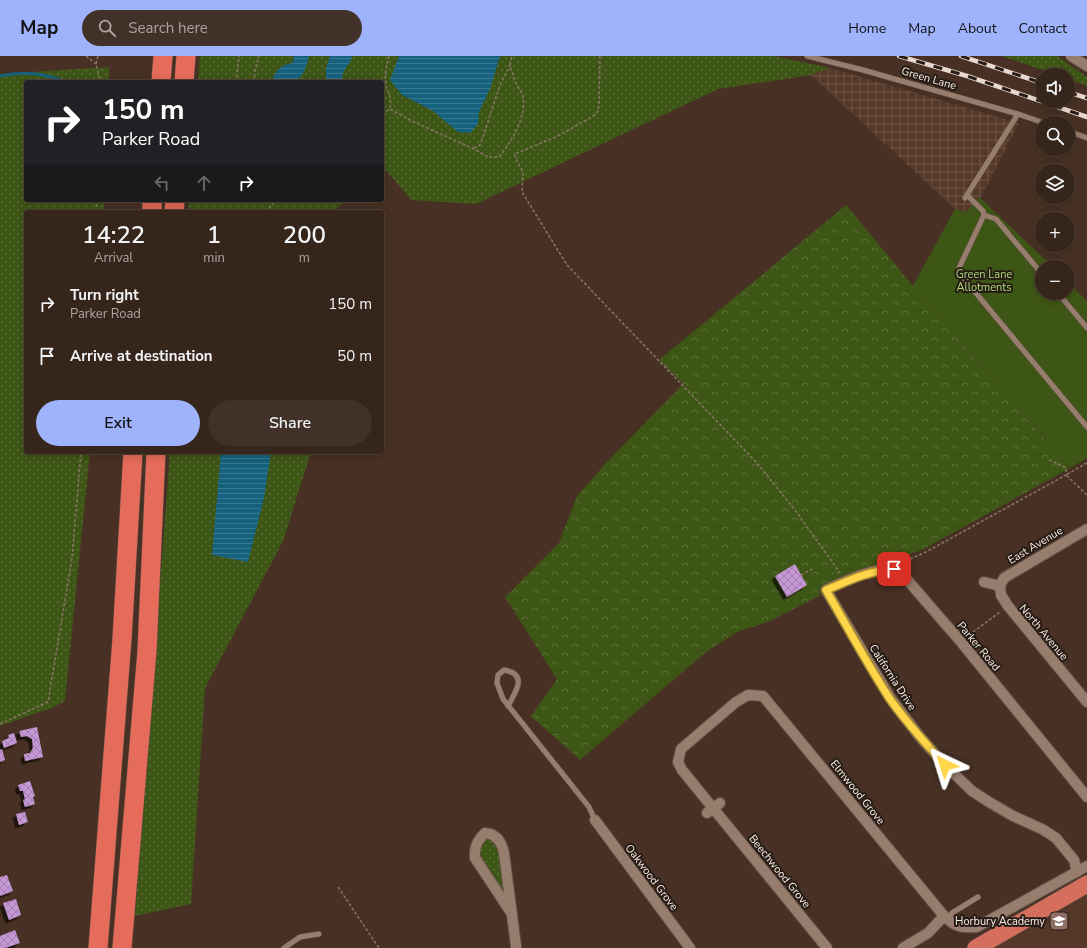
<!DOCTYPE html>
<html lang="en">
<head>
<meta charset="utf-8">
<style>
	:root { --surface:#36251b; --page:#413128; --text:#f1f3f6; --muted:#aaa5a3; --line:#50423a; --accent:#9fb3fd }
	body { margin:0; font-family:"Nunito Sans",sans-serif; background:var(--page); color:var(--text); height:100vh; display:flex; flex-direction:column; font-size:15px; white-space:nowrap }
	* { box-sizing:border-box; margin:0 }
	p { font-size:13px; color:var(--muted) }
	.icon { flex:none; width:22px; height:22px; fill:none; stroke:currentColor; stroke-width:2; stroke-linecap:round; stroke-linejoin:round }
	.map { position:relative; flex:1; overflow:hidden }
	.panel { position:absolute; left:24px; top:154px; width:360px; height:244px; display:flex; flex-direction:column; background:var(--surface); border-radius:4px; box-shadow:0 2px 10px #0003,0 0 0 1px var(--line) }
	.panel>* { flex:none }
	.guide { position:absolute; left:24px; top:24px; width:360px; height:122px; border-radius:4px; box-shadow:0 2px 10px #0003,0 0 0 1px var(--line); background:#202124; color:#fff; overflow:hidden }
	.fabs { position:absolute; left:1035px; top:12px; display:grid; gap:8px }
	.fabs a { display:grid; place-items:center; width:40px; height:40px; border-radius:50%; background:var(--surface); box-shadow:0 2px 10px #0003,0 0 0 1px var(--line); font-size:20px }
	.pin { position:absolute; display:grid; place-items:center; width:34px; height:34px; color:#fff; margin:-17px; border-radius:8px; box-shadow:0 2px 6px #0006 }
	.me { position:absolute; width:44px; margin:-22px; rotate:319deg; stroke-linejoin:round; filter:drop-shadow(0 0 3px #0008) }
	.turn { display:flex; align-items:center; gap:14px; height:84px; padding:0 12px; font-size:18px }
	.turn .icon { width:52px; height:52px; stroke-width:2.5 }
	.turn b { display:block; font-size:28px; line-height:34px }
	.lanes { display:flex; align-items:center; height:38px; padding:0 12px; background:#0003; justify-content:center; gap:20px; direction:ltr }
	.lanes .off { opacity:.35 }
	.eta { display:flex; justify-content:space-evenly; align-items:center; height:68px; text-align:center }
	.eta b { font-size:24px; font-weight:600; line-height:28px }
	.action { display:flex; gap:8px; margin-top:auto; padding:8px 12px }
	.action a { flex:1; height:46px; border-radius:24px; background:var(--accent); color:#111; font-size:16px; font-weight:600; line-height:46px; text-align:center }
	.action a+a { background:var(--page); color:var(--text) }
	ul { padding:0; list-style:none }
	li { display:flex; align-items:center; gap:12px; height:52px; padding:0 12px }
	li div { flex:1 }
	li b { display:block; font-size:15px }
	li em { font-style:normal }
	header { display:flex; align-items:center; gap:24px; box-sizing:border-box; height:56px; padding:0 20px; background:var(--accent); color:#111 }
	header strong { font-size:19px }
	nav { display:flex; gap:22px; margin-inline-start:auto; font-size:14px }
	.search { width:280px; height:36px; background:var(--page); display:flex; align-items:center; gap:10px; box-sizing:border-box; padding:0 14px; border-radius:22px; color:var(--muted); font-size:15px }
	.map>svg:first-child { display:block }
	.built { fill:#553827 }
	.industrial { fill:url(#industrial-grid) }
	.grass { fill:url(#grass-dots) }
	.park { fill:url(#park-crowns) }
	.garden { fill:#3e5615 }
	.water { fill:url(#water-rules) }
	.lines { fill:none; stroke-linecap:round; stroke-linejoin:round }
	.stream { stroke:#16617d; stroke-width:3 }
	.building { fill:url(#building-cross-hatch); filter:url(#shadow) }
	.service-casing { stroke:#635044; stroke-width:6 }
	.minor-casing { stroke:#635044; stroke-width:12 }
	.trunk-casing { stroke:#635044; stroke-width:18 }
	.motorway-casing { stroke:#635044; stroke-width:20 }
	.path { stroke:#897569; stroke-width:1.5; stroke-dasharray:3 2; stroke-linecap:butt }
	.service { stroke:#977d6d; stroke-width:5 }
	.minor { stroke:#977d6d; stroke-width:10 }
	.trunk { stroke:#d66e5e; stroke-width:17 }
	.motorway { stroke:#e56b5a; stroke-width:19 }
	.rail-casing { stroke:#e8d8cf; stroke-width:4.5 }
	.rail { stroke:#261c16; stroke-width:3; stroke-dasharray:9; stroke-linecap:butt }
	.route-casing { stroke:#a68a30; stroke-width:10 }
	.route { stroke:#ffd54a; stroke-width:7 }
	.labels { text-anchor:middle; stroke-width:4; stroke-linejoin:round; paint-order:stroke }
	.street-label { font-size:11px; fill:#fcede4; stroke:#261c16 }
	.park-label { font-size:11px; fill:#afd978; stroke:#261c16 }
	.poi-label { font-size:11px; fill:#fcede4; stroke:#261c16; text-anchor:end }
</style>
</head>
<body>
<header>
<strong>Map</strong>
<div class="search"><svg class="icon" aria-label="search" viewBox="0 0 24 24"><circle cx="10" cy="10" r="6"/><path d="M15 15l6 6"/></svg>Search here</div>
<nav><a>Home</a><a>Map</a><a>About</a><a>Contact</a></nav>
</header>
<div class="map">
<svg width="1087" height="892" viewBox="0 0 1087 892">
	<defs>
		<pattern id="industrial-grid" width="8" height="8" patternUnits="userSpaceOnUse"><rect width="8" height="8" fill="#553827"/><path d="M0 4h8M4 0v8" fill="none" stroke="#6e5546"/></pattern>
		<pattern id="grass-dots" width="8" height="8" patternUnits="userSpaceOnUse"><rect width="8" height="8" fill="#3e5615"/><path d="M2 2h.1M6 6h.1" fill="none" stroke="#5b6f37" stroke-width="1.8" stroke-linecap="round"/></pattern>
		<pattern id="park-crowns" width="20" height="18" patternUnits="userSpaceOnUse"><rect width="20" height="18" fill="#3e5615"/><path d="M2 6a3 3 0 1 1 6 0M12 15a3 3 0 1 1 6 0" fill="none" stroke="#5b6f37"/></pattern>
		<pattern id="water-rules" width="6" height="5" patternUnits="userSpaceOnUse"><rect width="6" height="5" fill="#16617d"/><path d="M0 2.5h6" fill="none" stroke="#39788f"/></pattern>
		<pattern id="building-cross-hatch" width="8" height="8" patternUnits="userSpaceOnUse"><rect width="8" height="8" fill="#c697d6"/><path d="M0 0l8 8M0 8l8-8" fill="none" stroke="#a17faa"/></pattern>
		<filter id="shadow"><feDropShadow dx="-3.5" dy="3.5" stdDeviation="0" flood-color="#0009"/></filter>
	</defs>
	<rect width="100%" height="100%" fill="#483124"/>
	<polygon class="built" points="1087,838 1087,892 976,892"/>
	<polygon class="industrial" points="830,12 1019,67 982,139 967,156 955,153 811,19"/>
	<g class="grass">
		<polygon points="200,0 774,0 830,12 811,19 718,33 476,148 411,144 386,114 382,116 382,26 198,26"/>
		<polygon points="1002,0 1057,0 1087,21 1087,30 1068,23 1068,19 1057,19"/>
		<polygon points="109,11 109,26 26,26 26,144 104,144 104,156 26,156 26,396 90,396 65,645 54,651 0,670 0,18"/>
		<polygon points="189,144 347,144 332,156 188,156"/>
		<polygon points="170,396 311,396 283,485 205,632 191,848 135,860"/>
		<polygon points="485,777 498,783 512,858 475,802"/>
	</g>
	<polygon class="park" points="846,149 913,230 1070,412 924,493 855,518 819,534 821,539 770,565 737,576 706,596 580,704 531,660 557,623 505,541 559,487 577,440 606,407 683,328 659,304"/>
	<polygon class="garden" points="979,141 1053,211 1042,211 1042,237 1068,237 1068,226 1087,245 1087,402 1070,412 913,230 955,153 967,156"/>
	<g class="water">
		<path d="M293,0H309C303,26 298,26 272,26C275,14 281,9 292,7L294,2Z"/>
		<path d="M330,0H352C351,9 341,13 342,26H326V12Z"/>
		<polygon points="399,0 500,0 490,33 479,56 478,68 470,77 458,76 433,55 402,39 390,24"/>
		<polygon points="221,396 271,396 264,442 248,506 212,499"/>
	</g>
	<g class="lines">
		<path class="stream" d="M0,20C26,15 42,17 67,26"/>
	</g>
	<g class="building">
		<polygon points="795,508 807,529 787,541 775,520"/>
		<polygon points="37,671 43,701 25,705 24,698 30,697 33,692 32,683 27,680 21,681 19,675"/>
		<polygon points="14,677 17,687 4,692 2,685 9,682 8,679"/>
		<polygon points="2,693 5,704 0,706 0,694"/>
		<polygon points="30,725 35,740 33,741 35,748 25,751 23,744 25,743 23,735 20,735 18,729"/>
		<polygon points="25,756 28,766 19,769 16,758"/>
		<polygon points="7,819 13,835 0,840 0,821"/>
		<polygon points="16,843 21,859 9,864 3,847"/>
		<polygon points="15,874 20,887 5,892 0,892 0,880"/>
	</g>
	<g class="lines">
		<defs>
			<g id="service">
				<polyline points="807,0 863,14 1018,58 1044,67"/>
				<polyline points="1068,75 1087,82"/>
				<polyline points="967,139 983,155 984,159 959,212 961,219 1087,371"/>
				<polyline points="965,142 1018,58"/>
				<polyline points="984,159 996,163 1042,218"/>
				<polyline points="1058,237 1087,272"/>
				<path d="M508,650C515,637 529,618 504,614L498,619L497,627L503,643L589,751L595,764"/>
				<polyline points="948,864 952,857 978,841"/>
				<polyline points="284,892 300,881 319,878"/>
			</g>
			<g id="minor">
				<polyline points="1071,0 1087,10"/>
				<polyline points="984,526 1000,530 1001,539 1008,550 1087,646"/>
				<polyline points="1000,530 1004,522 1087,473"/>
				<polyline points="707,757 720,747"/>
				<polyline points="595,764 690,892"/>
				<path d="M1077,816L1074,804L1056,782L1042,773L1013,760L989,746L972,735L945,709L920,681L891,643L826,534C841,527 879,509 894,514C897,515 900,517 903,519L961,586L1087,741"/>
				<path d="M512,858L475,802C474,791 477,785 485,777C497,778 502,787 504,797L516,890V892"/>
				<polyline points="827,892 682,714 678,706 681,693 736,646 748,639 763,640 944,860"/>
				<path d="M903,892L928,877L944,860C955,871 961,872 977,871L1087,810"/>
			</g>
			<polyline id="trunk" points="976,892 1087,828"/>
			<g id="motorway">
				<polyline points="161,26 163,0"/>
				<polyline points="184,26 186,0"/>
				<polyline points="152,156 152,144"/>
				<polyline points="174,156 175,144"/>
				<polyline points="98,892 122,583 133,396"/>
				<polyline points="122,892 147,595 156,396"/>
			</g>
		</defs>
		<use href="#service" class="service-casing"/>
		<use href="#minor" class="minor-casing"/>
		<use href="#trunk" class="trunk-casing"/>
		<use href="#motorway" class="motorway-casing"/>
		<g class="path">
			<polyline points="86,0 96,8"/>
			<polyline points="98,0 96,8 100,26"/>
			<path d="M389,0C387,9 384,19 386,29C389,40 392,40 390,53"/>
			<polyline points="600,0 599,48 598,55 595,59 558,80 515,98 515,101 523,116 522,136 567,209 757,407 795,454 840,517"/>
			<polyline points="510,9 512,0"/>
			<polyline points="236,26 239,0"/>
			<polyline points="254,26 255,14 259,0"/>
			<path d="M382,58L390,53L414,66L472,92L488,101H499C511,87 527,60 523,41C522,36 518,32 516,27C513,21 512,15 510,9L500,29L481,87L478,91L472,92"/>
			<polyline points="96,156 97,144"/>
			<polyline points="265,156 277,144"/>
			<polyline points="1087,407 1066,419 1087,439"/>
			<polyline points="901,507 926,496 1066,419 1066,412 1061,409 1047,403"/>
			<polyline points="801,519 812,513"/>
			<polyline points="969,579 1000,556"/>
			<polyline points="0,668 48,646 72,502 81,396"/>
			<polyline points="338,831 379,892"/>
		</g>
		<use href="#service" class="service"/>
		<use href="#minor" class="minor"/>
		<use href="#trunk" class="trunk"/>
		<use href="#motorway" class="motorway"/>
		<defs>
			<g id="rail">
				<polyline points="899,0 967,20 1087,61"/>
				<polyline points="961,0 1042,27"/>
				<polyline points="1068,36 1087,42"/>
			</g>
		</defs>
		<use href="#rail" class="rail-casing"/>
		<use href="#rail" class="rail"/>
	</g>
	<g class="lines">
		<defs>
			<path id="route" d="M894,513C868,515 850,524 826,534C847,570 867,608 890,643C906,666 926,688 945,709"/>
		</defs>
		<use href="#route" class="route-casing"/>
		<use href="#route" class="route"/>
	</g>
	<defs>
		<symbol id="school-square" viewBox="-11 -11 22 22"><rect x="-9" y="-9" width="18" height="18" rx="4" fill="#8d6e63" stroke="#261c16"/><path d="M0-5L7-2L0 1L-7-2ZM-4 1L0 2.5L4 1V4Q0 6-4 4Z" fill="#fff"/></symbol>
	</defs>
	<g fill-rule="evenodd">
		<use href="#school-square" x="1048" y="854" width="22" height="22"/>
	</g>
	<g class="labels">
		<g class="street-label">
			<text transform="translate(929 22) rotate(16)" y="4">Green Lane</text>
			<text transform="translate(1035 489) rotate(-31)" y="4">East Avenue</text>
			<text transform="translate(1044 576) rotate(50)" y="4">North Avenue</text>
			<text transform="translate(979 590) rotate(50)" y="4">Parker Road</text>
			<text transform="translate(893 621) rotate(57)" y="4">California Drive</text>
			<text transform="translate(858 736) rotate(51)" y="4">Elmwood Grove</text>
			<text transform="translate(780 815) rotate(51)" y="4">Beechwood Grove</text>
			<text transform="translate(652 821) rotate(53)" y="4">Oakwood Grove</text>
		</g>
		<g class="park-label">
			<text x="984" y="222">Green Lane<tspan x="984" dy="13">Allotments</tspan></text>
		</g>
		<g class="poi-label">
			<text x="1045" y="869">Horbury Academy</text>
		</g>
	</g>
</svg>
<div class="fabs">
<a><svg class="icon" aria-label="sound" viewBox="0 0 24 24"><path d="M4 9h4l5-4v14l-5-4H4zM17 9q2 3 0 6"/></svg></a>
<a><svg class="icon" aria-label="search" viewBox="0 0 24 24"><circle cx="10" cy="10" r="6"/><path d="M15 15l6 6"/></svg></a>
<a><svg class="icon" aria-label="layers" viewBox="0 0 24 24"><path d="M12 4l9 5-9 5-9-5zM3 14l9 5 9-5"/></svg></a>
<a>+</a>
<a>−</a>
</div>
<div class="pin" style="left:894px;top:513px;background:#d93025"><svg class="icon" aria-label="arrive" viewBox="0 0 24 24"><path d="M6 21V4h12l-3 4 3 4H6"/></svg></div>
<svg class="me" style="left:945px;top:709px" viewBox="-20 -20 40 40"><path d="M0-17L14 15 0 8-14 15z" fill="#ffd54a" stroke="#fff" stroke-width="4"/></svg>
<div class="guide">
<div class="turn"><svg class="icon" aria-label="right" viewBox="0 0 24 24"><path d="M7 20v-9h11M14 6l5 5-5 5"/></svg><div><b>150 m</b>Parker Road</div></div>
<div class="lanes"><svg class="icon off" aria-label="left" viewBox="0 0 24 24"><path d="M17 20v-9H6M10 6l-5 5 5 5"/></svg><svg class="icon off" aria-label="ahead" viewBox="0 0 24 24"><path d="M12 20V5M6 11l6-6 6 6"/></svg><svg class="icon" aria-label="right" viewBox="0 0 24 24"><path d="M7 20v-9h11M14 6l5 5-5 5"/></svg></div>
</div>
<section class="panel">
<div class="eta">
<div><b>14:22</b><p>Arrival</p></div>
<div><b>1</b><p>min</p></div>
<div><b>200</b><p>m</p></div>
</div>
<ul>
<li><svg class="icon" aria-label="right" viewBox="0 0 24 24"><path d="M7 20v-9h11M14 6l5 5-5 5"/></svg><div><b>Turn right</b><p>Parker Road</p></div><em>150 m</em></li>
<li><svg class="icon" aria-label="arrive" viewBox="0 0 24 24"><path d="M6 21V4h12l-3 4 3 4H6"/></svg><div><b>Arrive at destination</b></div><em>50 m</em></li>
</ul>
<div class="action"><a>Exit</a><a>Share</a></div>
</section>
</div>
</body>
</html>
